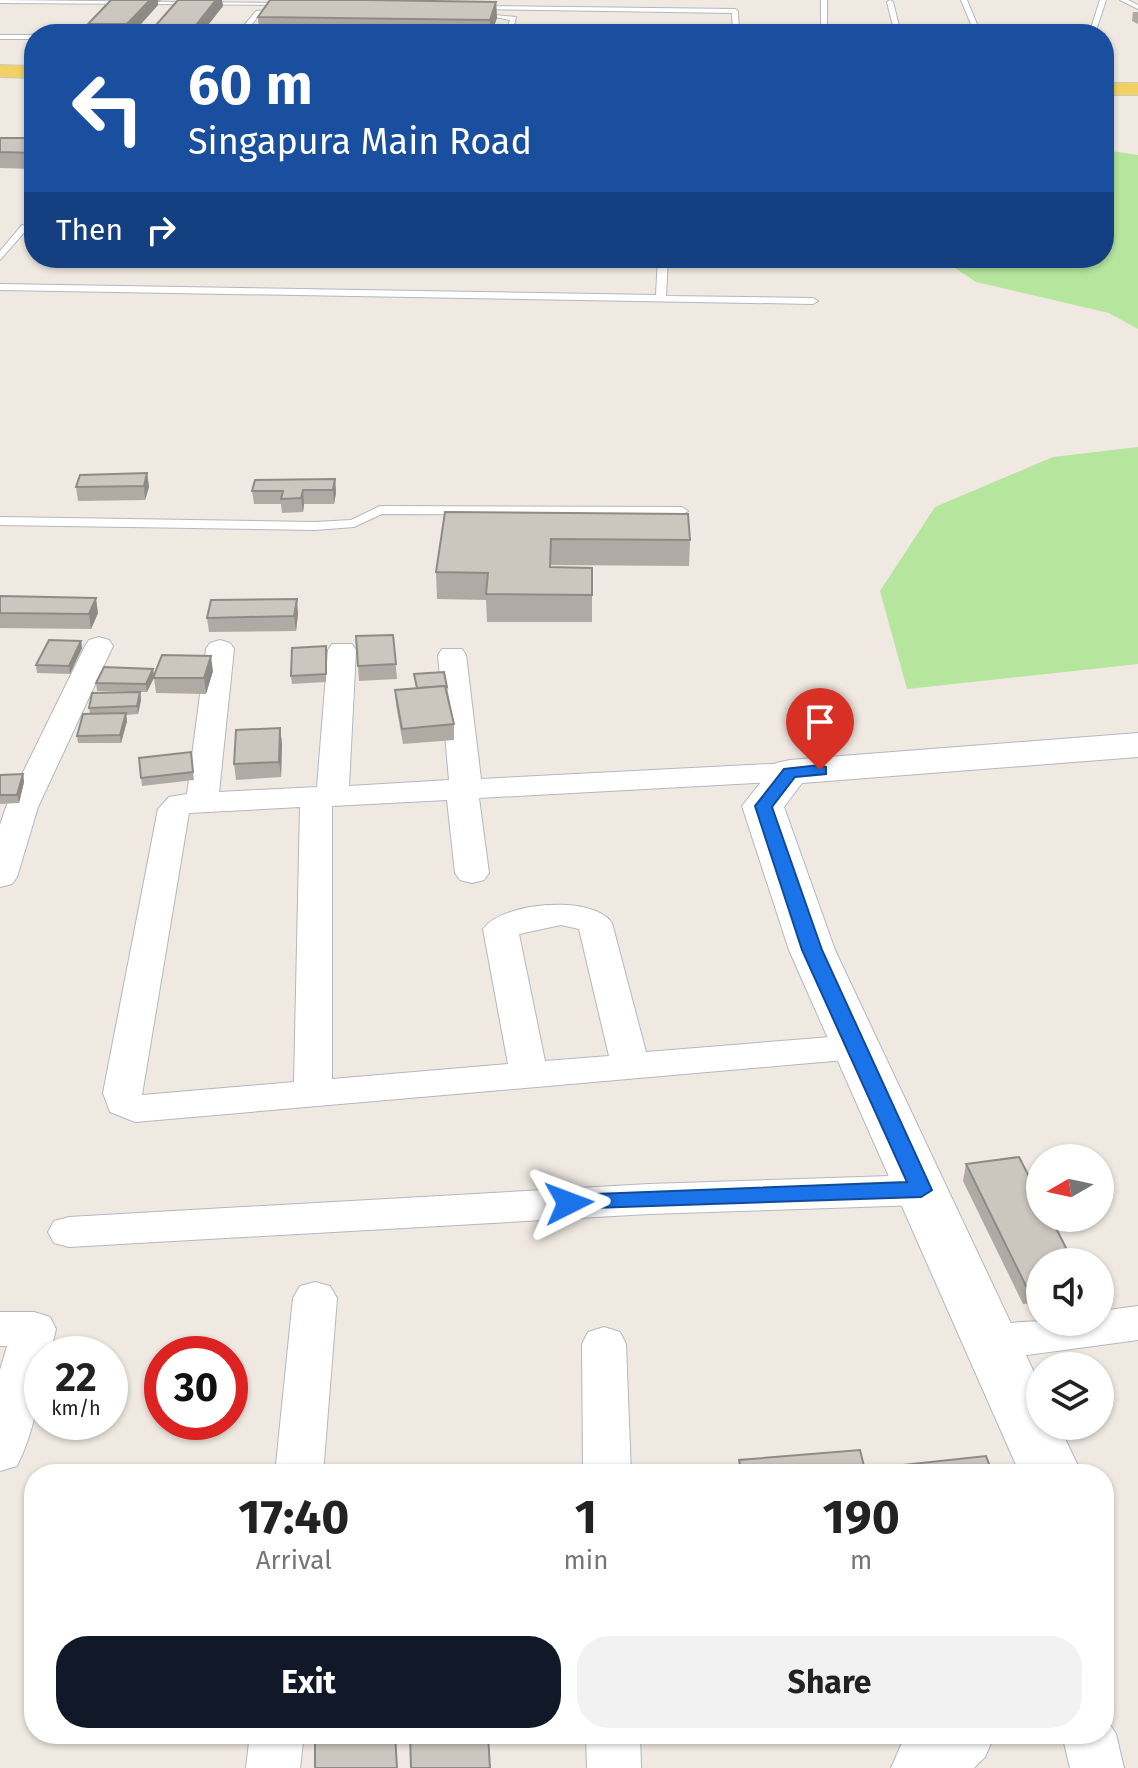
<!DOCTYPE html>
<html lang="en">
<head>
<meta charset="utf-8">
<style>
	:root { --surface:#fff; --page:#f2f2f2; --text:#222; --muted:#767676; --accent:#111827 }
	body { margin:0; font-family:"Fira Sans",sans-serif; background:var(--page); color:var(--text); height:100vh; display:flex; flex-direction:column; font-size:30px; white-space:nowrap }
	* { box-sizing:border-box; margin:0 }
	p { font-size:26px; color:var(--muted) }
	.icon { flex:none; width:44px; height:44px; fill:none; stroke:currentColor; stroke-width:2; stroke-linecap:round; stroke-linejoin:round }
	.map { position:relative; flex:1; overflow:hidden }
	.drawer { position:absolute; left:24px; top:1464px; width:1090px; height:280px; display:flex; flex-direction:column; background:var(--surface); border-radius:32px; box-shadow:0 2px 6px #0004 }
	.drawer>* { flex:none }
	.top-card { position:absolute; left:24px; top:24px; width:1090px; height:244px; border-radius:32px; box-shadow:0 2px 6px #0004; background:#1a4fa0; color:#fff; overflow:hidden }
	.needle { width:52px; rotate:261deg }
	.tools { position:absolute; left:1026px; top:1144px; display:grid; gap:16px }
	.tools a { display:grid; place-items:center; width:88px; height:88px; border-radius:50%; background:var(--surface); box-shadow:0 2px 6px #0004; font-size:40px }
	.speed { position:absolute; left:24px; top:1336px; display:flex; gap:16px; font-size:40px; font-weight:700; text-align:center }
	.speed>* { display:grid; place-content:center; width:104px; height:104px; border-radius:50%; background:var(--surface); box-shadow:0 2px 6px #0004; line-height:1 }
	.speed small { font-size:20px; font-weight:400 }
	.speed .limit { border:12px solid #d22; background:#fff; color:#111 }
	.pin { position:absolute; display:grid; place-items:center; width:68px; height:68px; color:#fff; margin:-82px -34px; border-radius:50% 50% 50% 0; rotate:-45deg; box-shadow:0 0 8px #0007 }
	.pin .icon { rotate:45deg }
	.me { position:absolute; width:88px; margin:-44px; rotate:87deg; stroke-linejoin:round; filter:drop-shadow(0 0 6px #0008) }
	.turn { display:flex; align-items:center; gap:28px; height:168px; padding:0 32px; font-size:36px }
	.turn .icon { width:104px; height:104px; stroke-width:2.5 }
	.turn b { display:block; font-size:56px; line-height:68px }
	.then { display:flex; align-items:center; height:76px; padding:0 32px; background:#0003; gap:16px; font-size:30px }
	.eta { display:flex; justify-content:space-evenly; align-items:center; height:136px; text-align:center }
	.eta b { font-size:48px; font-weight:700; line-height:56px }
	.button { display:flex; gap:16px; margin-top:auto; padding:16px 32px }
	.button a { flex:1; height:92px; border-radius:32px; background:var(--accent); color:#fff; font-size:32px; font-weight:700; line-height:92px; text-align:center }
	.button a+a { background:var(--page); color:var(--text) }
	.map>svg:first-child { display:block }
	.green { fill:#b6e59e }
	.lines { fill:none; stroke-linecap:round; stroke-linejoin:round }
	.lane-casing { stroke:#b4b7c1; stroke-width:2 }
	.street-casing { stroke:#b4b7c1; stroke-width:2 }
	.secondary-casing { stroke:#b4b7c1; stroke-width:2 }
	.primary-casing { stroke:#c9c9c9; stroke-width:2 }
	.lane { fill:#fff; fill-rule:evenodd }
	.street { fill:#fff; fill-rule:evenodd }
	.secondary { fill:#fff; fill-rule:evenodd }
	.primary { fill:#f2d163; fill-rule:evenodd }
	.wall { fill:#afaba4 }
	.shaded-wall { fill:#8e8b86 }
	.building { fill:#cbc7bf; stroke:#8e8b86; stroke-width:2 }
	.route { fill:#1a73e8; stroke:#114b97; stroke-width:2 }
</style>
</head>
<body>
<div class="map">
<svg width="1138" height="1768" viewBox="0 0 1138 1768">
	<rect width="100%" height="100%" fill="#efe9e1"/>
	<g class="green">
		<polygon points="1104,150 1138,155 1138,329 1109,313 976,282 940,258 1104,258"/>
		<polygon points="1138,447 1138,664 907,689 880,591 935,507 1053,457"/>
	</g>
	<g class="lines">
		<defs>
			<g id="lane">
				<polygon points="0,0 286,3 289,5 0,3"/>
				<rect x="821" y="0" width="6" height="34"/>
				<polygon points="890,0 893,2 901,34 895,34 887,2"/>
				<polygon points="961,0 967,0 981,34 975,34"/>
				<polygon points="1100,0 1106,0 1095,34 1089,34"/>
				<polygon points="1120,0 1128,0 1138,5 1138,9"/>
				<polygon points="478,6 735,9 738,11 739,34 733,34 732,13 476,9"/>
				<polygon points="274,9 276,12 260,14 244,34 237,34 256,11"/>
				<polygon points="495,15 516,17 512,34 506,34 510,20 495,17"/>
				<rect x="0" y="35" width="34" height="4"/>
				<polygon points="22,225 29,227 0,260 0,251"/>
				<polygon points="658,258 668,258 666,296 813,298 818,301 813,304 0,290 0,284 656,295"/>
				<polygon points="380,506 682,507 688,511 682,515 382,514 354,527 315,530 0,525 0,517 315,522 351,520"/>
			</g>
			<g id="street">
				<polygon points="99,637 109,640 113,646 38,807 17,877 12,884 0,887 0,825 6,807 85,646 89,640"/>
				<path d="M220,640L230,643L234,649L219,792L317,787L328,650L332,644H352L356,650L349,786L449,780L438,655L442,649H462L466,655L481,779L790,763L801,765L806,772L801,779L790,781L479,798L489,873L484,880L472,883L460,880L455,873L447,800L332,806V1079L508,1064L483,929C502,902 593,894 612,923L646,1052L856,1035L869,1038L875,1047L869,1056L856,1059L135,1122L110,1112L103,1093L158,809L169,797L187,794L206,649L210,643ZM300,807L294,1082L142,1095L189,813ZM561,925L579,929L609,1056L545,1061L519,934Z"/>
				<polygon points="921,1175 936,1180 942,1190 936,1200 921,1205 649,1214 69,1247 54,1243 48,1232 54,1221 69,1217 649,1184"/>
				<polygon points="315,1282 330,1286 337,1298 323,1474 275,1474 293,1298 300,1286"/>
				<path d="M1138,1306V1340L991,1360L975,1355L969,1343L975,1331C1019,1317 1055,1322 1100,1322V1311Z"/>
				<path d="M0,1312H34L50,1317L56,1329L50,1354H42C42,1391 34,1432 17,1466L0,1471V1370L7,1346H0Z"/>
				<polygon points="604,1327 620,1332 626,1344 631,1474 583,1474 582,1344 588,1332"/>
				<polygon points="1104,1715 1116,1734 1124,1768 1070,1768 1062,1734 1104,1734"/>
				<polygon points="250,1734 304,1734 300,1768 246,1768"/>
				<polygon points="586,1734 640,1734 641,1768 587,1768"/>
			</g>
			<g id="secondary">
				<polygon points="1138,733 1138,757 802,783 784,807 835,950 1040,1385 1040,1426 1059,1426 1082,1474 1020,1474 789,950 742,806 776,763 790,760"/>
				<polygon points="912,1734 995,1734 985,1757 974,1768 891,1768 901,1745"/>
			</g>
			<g id="primary">
				<polygon points="0,65 34,66 34,78 0,77"/>
				<rect x="1104" y="83" width="34" height="12"/>
			</g>
		</defs>
		<use href="#lane" class="lane-casing"/>
		<use href="#street" class="street-casing"/>
		<use href="#secondary" class="secondary-casing"/>
		<use href="#primary" class="primary-casing"/>
		<use href="#lane" class="lane"/>
		<use href="#street" class="street"/>
		<use href="#secondary" class="secondary"/>
		<use href="#primary" class="primary"/>
	</g>
	<g class="wall">
		<polygon points="111,0 162,0 158,2 158,5 132,34 89,34 88,24"/>
		<polygon points="496,2 497,18 491,34 259,34 258,17"/>
		<polygon points="223,6 201,34 157,34 156,25"/>
		<polygon points="1133,12 1138,12 1138,24 1132,21"/>
		<polygon points="0,138 34,138 34,169 0,168"/>
		<polygon points="147,473 149,487 145,500 78,501 76,487"/>
		<polygon points="335,479 336,493 334,504 304,504 303,512 282,513 281,504 254,504 252,491"/>
		<polygon points="445,512 690,540 689,566 551,565 551,567 592,568 592,622 487,622 486,600 437,599 436,572"/>
		<polygon points="0,596 98,613 91,629 0,628"/>
		<polygon points="298,614 296,631 209,632 207,618"/>
		<polygon points="393,635 397,679 359,681 356,636"/>
		<polygon points="81,641 82,648 70,674 37,673 36,665"/>
		<polygon points="326,654 326,682 292,684 291,676"/>
		<polygon points="153,669 154,676 213,671 206,694 156,693 154,678 147,692 140,692 141,700 138,714 126,715 127,721 121,743 78,743 77,736 90,714 89,708 136,692 97,691 96,683"/>
		<polygon points="414,674 447,687 454,724 454,740 403,744 396,705 395,690 416,688"/>
		<polygon points="280,728 282,744 281,777 236,780 234,764"/>
		<polygon points="191,752 194,780 142,786 141,778"/>
		<polygon points="23,774 24,782 19,803 0,804 0,775"/>
		<polygon points="966,1164 1040,1262 1040,1302 1023,1304 963,1181"/>
		<polygon points="739,1460 866,1474 738,1474"/>
		<polygon points="503,1734 533,1734 533,1741 503,1742"/>
		<polygon points="569,1734 606,1734 606,1737 569,1739"/>
		<polygon points="850,1734 882,1734 852,1739"/>
	</g>
	<g class="shaded-wall">
		<polygon points="150,0 158,0 158,5 132,34 128,34 127,24"/>
		<polygon points="216,0 222,0 223,6 201,34 196,34 196,25"/>
		<polygon points="496,2 497,18 491,34 490,34 490,20"/>
		<polygon points="147,473 149,487 145,500 144,486"/>
		<polygon points="335,479 336,493 334,504 333,490"/>
		<polygon points="303,490 304,504 303,512 301,498"/>
		<polygon points="96,598 98,613 91,629 89,614"/>
		<polygon points="297,599 298,614 296,631 294,616"/>
		<polygon points="81,641 82,648 70,674 69,666"/>
		<polygon points="211,656 213,671 206,694 204,678"/>
		<polygon points="153,669 154,677 147,692 146,684"/>
		<polygon points="140,692 141,700 138,714 137,706"/>
		<polygon points="126,713 127,721 121,743 120,735"/>
		<polygon points="280,728 282,744 281,777 279,762"/>
		<polygon points="23,774 24,782 19,803 17,795"/>
	</g>
	<g class="building">
		<polygon points="111,0 150,0 127,24 88,24"/>
		<polygon points="178,0 216,0 196,25 156,25"/>
		<polygon points="270,0 370,0 496,2 490,20 258,17"/>
		<polygon points="0,138 34,138 34,153 0,152"/>
		<polygon points="147,473 144,486 76,487 80,475"/>
		<polygon points="335,479 333,490 303,490 301,498 281,499 283,491 252,491 255,480"/>
		<polygon points="445,512 688,514 690,540 551,539 550,567 592,568 592,595 486,594 488,573 436,572"/>
		<polygon points="0,596 96,598 89,614 0,613"/>
		<polygon points="297,599 294,616 207,618 211,600"/>
		<polygon points="393,635 396,664 358,666 356,636"/>
		<polygon points="49,640 81,641 69,666 36,665"/>
		<polygon points="326,646 326,674 291,676 292,648"/>
		<polygon points="162,655 211,656 204,678 153,678"/>
		<polygon points="104,667 153,669 146,684 96,683"/>
		<polygon points="444,672 447,687 445,686 417,688 414,674"/>
		<polygon points="445,686 454,724 402,729 395,690"/>
		<polygon points="140,692 137,706 89,708 92,693"/>
		<polygon points="126,713 120,735 77,736 83,714"/>
		<polygon points="280,728 279,762 234,764 236,730"/>
		<polygon points="191,752 193,772 141,778 139,758"/>
		<polygon points="23,774 17,795 0,795 0,775"/>
		<polygon points="1019,1157 1040,1198 1040,1218 1051,1218 1073,1262 1040,1262 1040,1284 1026,1286 966,1164"/>
		<polygon points="860,1450 866,1474 742,1474 739,1460"/>
		<polygon points="986,1456 993,1474 905,1474 902,1465"/>
		<polygon points="315,1734 395,1734 397,1768 315,1768"/>
		<polygon points="410,1734 488,1734 490,1768 411,1768"/>
	</g>
	<polygon class="route" points="820,765 826,767 826,774 795,777 772,807 822,950 932,1190 921,1197 562,1209 558,1203 569,1195 907,1182 802,950 755,806 784,769"/>
</svg>
<div class="tools">
<a><svg class="needle" viewBox="-14 -14 28 28"><path d="M0-13l5 13h-10z" fill="#e53935"/><path d="M0 13l5-13h-10z" fill="#767676"/></svg></a>
<a><svg class="icon" aria-label="sound" viewBox="0 0 24 24"><path d="M4 9h4l5-4v14l-5-4H4zM17 9q2 3 0 6"/></svg></a>
<a><svg class="icon" aria-label="layers" viewBox="0 0 24 24"><path d="M12 4l9 5-9 5-9-5zM3 14l9 5 9-5"/></svg></a>
</div>
<div class="speed"><div>22<small>km/h</small></div><div class="limit">30</div></div>
<div class="pin" style="left:820px;top:770px;background:#d93025"><svg class="icon" aria-label="arrive" viewBox="0 0 24 24"><path d="M6 21V4h12l-3 4 3 4H6"/></svg></div>
<svg class="me" style="left:569px;top:1203px" viewBox="-20 -20 40 40"><path d="M0-17L14 15 0 8-14 15z" fill="#1a73e8" stroke="#fff" stroke-width="4"/></svg>
<div class="top-card">
<div class="turn"><svg class="icon" aria-label="left" viewBox="0 0 24 24"><path d="M17 20v-9H6M10 6l-5 5 5 5"/></svg><div><b>60 m</b>Singapura Main Road</div></div>
<div class="then">Then<svg class="icon" aria-label="right" viewBox="0 0 24 24"><path d="M7 20v-9h11M14 6l5 5-5 5"/></svg></div>
</div>
<section class="drawer">
<div class="eta">
<div><b>17:40</b><p>Arrival</p></div>
<div><b>1</b><p>min</p></div>
<div><b>190</b><p>m</p></div>
</div>
<div class="button"><a>Exit</a><a>Share</a></div>
</section>
</div>
</body>
</html>
